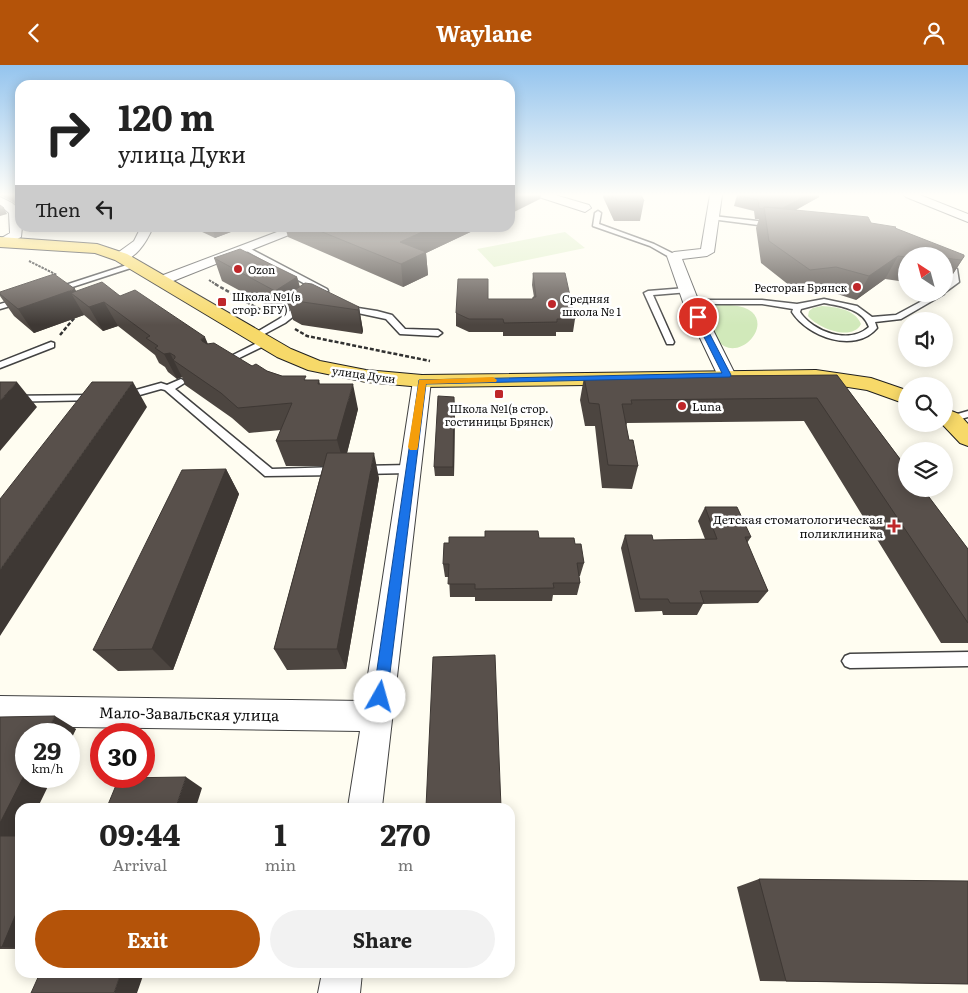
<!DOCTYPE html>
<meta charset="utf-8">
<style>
body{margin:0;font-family:Literata,serif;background:#f2f2f2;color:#222;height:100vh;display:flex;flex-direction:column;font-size:19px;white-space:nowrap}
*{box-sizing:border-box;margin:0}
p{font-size:16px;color:#767676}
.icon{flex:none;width:28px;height:28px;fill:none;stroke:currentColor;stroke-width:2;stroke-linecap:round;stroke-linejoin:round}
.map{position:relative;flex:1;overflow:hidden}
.drawer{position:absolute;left:15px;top:738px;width:500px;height:175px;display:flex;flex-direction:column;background:#fff;border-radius:15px;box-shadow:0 2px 12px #0003}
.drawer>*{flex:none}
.guide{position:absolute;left:15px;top:15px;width:500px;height:152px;border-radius:15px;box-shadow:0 2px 12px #0003;background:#fff;color:#222;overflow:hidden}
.needle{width:32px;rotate:324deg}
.tools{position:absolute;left:898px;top:182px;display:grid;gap:10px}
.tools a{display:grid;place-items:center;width:55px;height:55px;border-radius:50%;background:#fff;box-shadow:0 2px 12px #0003;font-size:25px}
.speed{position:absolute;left:15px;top:658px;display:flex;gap:10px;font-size:25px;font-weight:700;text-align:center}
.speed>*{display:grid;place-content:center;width:65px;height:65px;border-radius:50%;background:#fff;box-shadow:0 2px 12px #0003;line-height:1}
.speed small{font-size:12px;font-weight:400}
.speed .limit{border:8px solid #d22;background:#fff;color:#111}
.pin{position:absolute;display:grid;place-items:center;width:42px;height:42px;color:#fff;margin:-21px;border:2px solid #fff;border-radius:50%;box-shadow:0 1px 5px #0007}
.me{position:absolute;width:55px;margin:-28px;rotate:7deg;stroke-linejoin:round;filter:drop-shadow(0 0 4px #0008)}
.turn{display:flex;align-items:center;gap:18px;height:105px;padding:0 20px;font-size:22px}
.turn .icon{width:65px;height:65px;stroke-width:2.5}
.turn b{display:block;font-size:35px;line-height:42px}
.then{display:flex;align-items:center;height:48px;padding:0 20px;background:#0003;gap:10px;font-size:19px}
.eta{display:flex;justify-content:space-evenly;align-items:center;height:85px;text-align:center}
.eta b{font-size:30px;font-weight:700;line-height:35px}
.cta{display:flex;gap:10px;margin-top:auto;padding:10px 20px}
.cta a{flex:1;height:58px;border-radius:30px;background:#b45309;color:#fff;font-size:20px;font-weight:700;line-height:58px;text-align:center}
.cta a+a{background:#f2f2f2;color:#222}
header{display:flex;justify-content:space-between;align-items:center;height:65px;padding:0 20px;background:#b45309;color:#fff;font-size:22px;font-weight:700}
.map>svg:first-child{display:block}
.green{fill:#d1e9ba}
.pitch{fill:#e3f1cc}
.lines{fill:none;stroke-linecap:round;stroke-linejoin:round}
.service-casing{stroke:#424242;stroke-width:3}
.minor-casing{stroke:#424242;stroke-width:2}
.primary-casing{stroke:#202020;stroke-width:2}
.path-far1{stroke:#313131;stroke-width:2;stroke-dasharray:2.5 1;stroke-linecap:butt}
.path{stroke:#313131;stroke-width:2.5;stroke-dasharray:4 2;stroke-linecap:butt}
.service{fill:#fff;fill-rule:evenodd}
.minor{fill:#fff;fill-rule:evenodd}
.primary{fill:#f7d969;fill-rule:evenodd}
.wall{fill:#4c4540}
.shaded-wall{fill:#3e3834}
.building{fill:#58504b;stroke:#3e3834}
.route{fill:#1a73e8;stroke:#114b97}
.slow{fill:#f59e0b}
.poi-dot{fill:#bf272a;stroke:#fff;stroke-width:2}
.labels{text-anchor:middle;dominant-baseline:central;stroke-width:5;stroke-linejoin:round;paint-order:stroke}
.far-poi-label{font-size:11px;fill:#0f0f0f;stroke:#fff;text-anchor:start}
.far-street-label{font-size:11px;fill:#0f0f0f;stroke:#fff}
.poi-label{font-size:12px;fill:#0f0f0f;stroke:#fff;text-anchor:start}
.near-street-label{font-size:15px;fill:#0f0f0f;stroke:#fff}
</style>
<header><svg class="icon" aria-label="back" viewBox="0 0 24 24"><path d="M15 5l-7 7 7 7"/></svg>Waylane<svg class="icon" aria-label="person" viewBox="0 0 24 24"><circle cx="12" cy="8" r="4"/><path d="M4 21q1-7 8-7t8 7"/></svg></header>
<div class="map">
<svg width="968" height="928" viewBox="0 0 968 928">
<rect width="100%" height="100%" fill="#fffdf1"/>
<path class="green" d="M714,239C725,240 743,239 752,247C771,264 736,299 717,275C711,267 708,256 703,247L706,240Z
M822,241C836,242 855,244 861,259C852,277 818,263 808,251L809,246L813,243Z"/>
<path class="pitch" d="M565,167L585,183L494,202L477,184Z"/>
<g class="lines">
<defs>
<path id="service" d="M598,146L601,148L599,159L654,179L678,191L671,193L650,181L593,161L595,148Z
M713,151L775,158L778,160L775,162L711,154V152Z
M247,182L327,224L328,226L321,228L245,185V183Z
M944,197L957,204L959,217L944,228V222L951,216L950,207L944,202Z
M133,198L140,200L57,227L50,225Z
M686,223H689V227L653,230L674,277L673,279H667L644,228L648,226Z
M935,229H944L901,254L875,257L877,263C855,289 808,272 792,247L793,244L762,239H691L687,237L691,235H762L797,239L824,234L857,241L872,252L896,250ZM824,238C841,241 863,244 869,262C849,280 813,267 800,247L801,244Z
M21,233H24V237L0,244V239Z
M302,237L309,239L285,258L257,273L250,271L279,254Z
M339,240L377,246L392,250L405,264L438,265L442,268L438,271L400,269L386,254L339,244Z
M265,274L268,275V279L225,300L222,301L217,298Z
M51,277L54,278V282L0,303V297Z
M181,314L186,317L175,324L272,404L338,402L344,406L338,410L265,411L165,325L161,324L122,335L117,332L118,330L161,318L167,320Z
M95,330L99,331V335L0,337V331Z
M968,346V352L951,357L946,354L947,352Z
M410,400L416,404L410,408L360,409L354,405L360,401Z
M968,587V601L850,603L845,601L842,596L845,591L850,589Z"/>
<path id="minor" d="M537,130H555L589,140L591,143L585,147L539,132Z
M710,130H722L714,187L707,191L682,194L699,237L736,311L733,315L727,316L721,315L718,311L683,237L667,191L674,187L701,184Z
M904,130H920L968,149V157L906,132Z
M0,132L12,138L19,144L20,162H22L21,172L4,181L0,180V174L10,168L9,148L0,140Z
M141,162H153C147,176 134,199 116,195L114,192L116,189L134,176Z
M290,162H309L168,218H158L156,215L158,212Z
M422,311L428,312L431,316L382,742H348L360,666L0,661V631L364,636L413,316L416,312Z
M322,908H362L360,928H318Z"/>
<path id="primary" d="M0,172L97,179L127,189L291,284L320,296L366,305L422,310L816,305L871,313L906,325V339L867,325L816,317L422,322L366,317L308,305L277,292L115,195L95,188L0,182Z
M944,343L959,349L968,359V381L960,378L942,359Z"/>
</defs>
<use href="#service" class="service-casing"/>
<use href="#minor" class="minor-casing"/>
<use href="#primary" class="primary-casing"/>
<path class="path-far1" d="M29,196L57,210
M209,215L217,220"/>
<path class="path" d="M215,219L266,248
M295,264L307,271L430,296
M60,270L75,252"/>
<use href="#service" class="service"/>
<use href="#minor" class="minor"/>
<use href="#primary" class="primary"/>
</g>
<path class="wall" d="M0,130H20V144L13,137Z
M603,130H641L644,136L640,156H614L603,132Z
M737,130L819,132L796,145L895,163L964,192L949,215L946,218H944V191H906V217L885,214L856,235L825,225L799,228L761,198L756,163L759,154H755L754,146L734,141Z
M187,162H244L215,173L198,165L188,166Z
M285,162H481L426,188L428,210L403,222L288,172Z
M214,193L297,212L300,222L359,242L363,266L362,269L302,260L293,255L290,244L283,249L222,216Z
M533,208L575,254L573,267H556V271H503V267H469L456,261V248L488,234H532L534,232L532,220Z
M76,226L120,231L208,279L252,301L282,311L307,315H319L320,319L358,344L347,388L379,413L346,604L287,605L274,584L323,401H286L276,376L281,365L249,368L232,353L185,320L182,312L177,314L168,307L165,302L159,298L155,290L118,261L103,266L84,250L34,268L14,251L0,231V227Z
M837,310L968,484V578H941L804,356L627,358L626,361L629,375L638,401L632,424L602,423L595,361H585L580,335L584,312Z
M455,341L454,411H435L434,402Z
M226,404L239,429L173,605L118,606L93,585Z
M705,442L751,472L747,478L768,526L758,538L703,539L697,550H663L662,546L635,547L621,483L625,470L653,475L705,474L698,456Z
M539,473L575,479L584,498L580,511H579L580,518L577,530H553L552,536H475V532H450L449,512H445L443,499Z
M0,652L76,664L20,742V884H0Z
M759,814L968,919L760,916L737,822Z"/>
<path class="shaded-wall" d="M510,130H541L540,134L510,149Z
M807,130H819V132L775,156L779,145Z
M4,143L7,149L0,151V144Z
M27,162H80L30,167Z
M187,162H197L198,165L188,166Z
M212,162H244L215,173Z
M433,162H481L426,188L428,210L403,222L401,199L400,177Z
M898,191L885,214L856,235L869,211Z
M964,192L949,215L946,218L961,195Z
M297,212L303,235L286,231L290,244L283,249L275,226Z
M75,224L83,238L71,228L84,250L34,268L18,244Z
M104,237L118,261L103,266L89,242Z
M359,242L363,266L362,269L358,245Z
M205,272L215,296L212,298L201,274Z
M170,288L182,312L177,314L164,289Z
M17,317L37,342L0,386V336Z
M133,317L147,342L0,571V505Z
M353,319L358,344L344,400L337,375Z
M454,332L455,341L454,411L453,402Z
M374,388L379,413L346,604L337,584Z
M226,404L239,429L173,605L152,584Z
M55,651L76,664L69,679V669H46Z
M26,707V711H53L38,742H20V779L0,773V758Z
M186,712L202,723L196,742H176Z
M18,844H20V883L2,882Z
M121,908H144L137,928H114Z"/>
<path class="building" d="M8,130H20V139L18,140L10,131Z
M615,130H641L644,136H617Z
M737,130H807L783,143L764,142L763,144L759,143L758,135Z
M0,140L4,143L0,144Z
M764,142L868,152L871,158L896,162L895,163L964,190V192L961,195L944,193V191H906V192L898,191L869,211L836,202L810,205L769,176Z
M310,162H420L424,164L433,162L400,177L426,187L401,199Z
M240,184L297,212L275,226L214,193Z
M533,208H565L575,254H557V257L504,258L503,254H469L456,248L458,214H488V234H533V232H536Z
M54,209L75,224L18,244L0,229V227Z
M102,217L120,231L135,225L205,272L201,274L202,276L207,279L214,278L252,301L256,299L267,306L282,311H306L304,315H319L318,319H353L337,375L276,376L292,338L238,343L221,328L173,295L175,293V291L170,288L164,289L155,283L158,281L146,273L150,271L104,237L89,242L71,228Z
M305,218L312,219L359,242L358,245L296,236L286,231Z
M837,310L906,402V424H923L968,484V558L817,333L631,335L632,339H622L629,375H633L638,401L608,400L599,339L589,338L584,312Z
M0,317H17L0,336Z
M92,317H133L0,505V434Z
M438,331L454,332L453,402H434Z
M327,388H374L337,584H274Z
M226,404L152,584L93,585L182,405Z
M705,442H737L751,472H745L768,526H700L704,538H670L668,534H640L625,470H652L653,475L717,474Z
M485,466H538L539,473H574L575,479H581L584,498H577L580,518H553L554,523L475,524V519H448L449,499H443L444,478H449V472H485Z
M495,590L501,742H426L433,592Z
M55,651L46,669H26V707L0,758V652Z
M186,712L176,742H107L119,713Z
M0,771H20V844H18L2,882H0Z
M759,814L968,816V919L786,916Z
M40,908H121L114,928H31Z"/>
<linearGradient id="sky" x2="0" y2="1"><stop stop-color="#94c4ee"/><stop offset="0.5" stop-color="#fffef9"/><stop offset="1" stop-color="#fffef9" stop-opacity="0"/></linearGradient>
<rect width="968" height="260" fill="url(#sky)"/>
<path class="route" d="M695,250L701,252L731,310L730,312L426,319L387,632L385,637L380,639L375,637L373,632L419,315L722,308L694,252Z"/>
<path class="slow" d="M493,312L497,315L496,317L426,319L418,382L417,385H410L408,382L419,315Z"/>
<g class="poi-dot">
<circle cx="238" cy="204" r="5"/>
<circle cx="857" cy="222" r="5"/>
<rect x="217" y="232" width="10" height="10" rx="2.5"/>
<circle cx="552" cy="239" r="5"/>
<rect x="494" y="324" width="10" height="10" rx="2.5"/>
<circle cx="682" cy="341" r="5"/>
<path d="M891.5 453.5h5v5h5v5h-5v5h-5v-5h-5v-5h5z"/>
</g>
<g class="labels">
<g class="far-poi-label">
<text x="248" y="204">Ozon</text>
<text x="847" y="222" text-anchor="end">Ресторан Брянск</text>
<text x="232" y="231">Школа №1(в<tspan x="232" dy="13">стор. БГУ)</tspan></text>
<text x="562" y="233">Средняя<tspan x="562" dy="13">школа № 1</tspan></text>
<text x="499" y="343" text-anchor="middle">Школа №1(в стор.<tspan x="499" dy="13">гостиницы Брянск)</tspan></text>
</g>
<g class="far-street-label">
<text transform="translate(364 309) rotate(8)">улица Дуки</text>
</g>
<g class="poi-label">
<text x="692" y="341">Luna</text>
<text x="883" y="454" text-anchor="end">Детская стоматологическая<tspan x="883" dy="14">поликлиника</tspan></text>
</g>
<g class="near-street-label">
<text transform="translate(189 648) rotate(1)">Мало-Завальская улица</text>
</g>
</g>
</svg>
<div class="tools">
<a><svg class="needle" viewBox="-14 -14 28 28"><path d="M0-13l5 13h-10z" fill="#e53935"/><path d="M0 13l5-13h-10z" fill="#767676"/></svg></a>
<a><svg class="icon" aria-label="sound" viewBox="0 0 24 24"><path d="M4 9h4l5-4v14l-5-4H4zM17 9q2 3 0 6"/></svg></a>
<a><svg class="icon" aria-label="search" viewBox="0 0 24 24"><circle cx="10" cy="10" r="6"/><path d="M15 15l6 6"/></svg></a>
<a><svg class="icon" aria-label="layers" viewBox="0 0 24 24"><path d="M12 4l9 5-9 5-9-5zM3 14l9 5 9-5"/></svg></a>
</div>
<div class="speed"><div>29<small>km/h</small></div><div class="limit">30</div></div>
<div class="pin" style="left:698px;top:252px;background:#d93025"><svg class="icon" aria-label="arrive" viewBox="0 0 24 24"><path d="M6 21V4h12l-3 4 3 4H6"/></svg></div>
<svg class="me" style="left:380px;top:632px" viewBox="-20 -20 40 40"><circle r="19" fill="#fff"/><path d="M0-13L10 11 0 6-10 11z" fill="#1a73e8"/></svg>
<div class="guide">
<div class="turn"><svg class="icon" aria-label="right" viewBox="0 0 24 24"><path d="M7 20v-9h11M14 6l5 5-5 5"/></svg><div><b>120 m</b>улица Дуки</div></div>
<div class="then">Then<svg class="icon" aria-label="left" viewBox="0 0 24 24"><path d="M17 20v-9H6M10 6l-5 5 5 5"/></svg></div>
</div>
<section class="drawer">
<div class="eta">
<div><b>09:44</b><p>Arrival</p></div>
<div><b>1</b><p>min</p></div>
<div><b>270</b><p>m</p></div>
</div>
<div class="cta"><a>Exit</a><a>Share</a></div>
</section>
</div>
